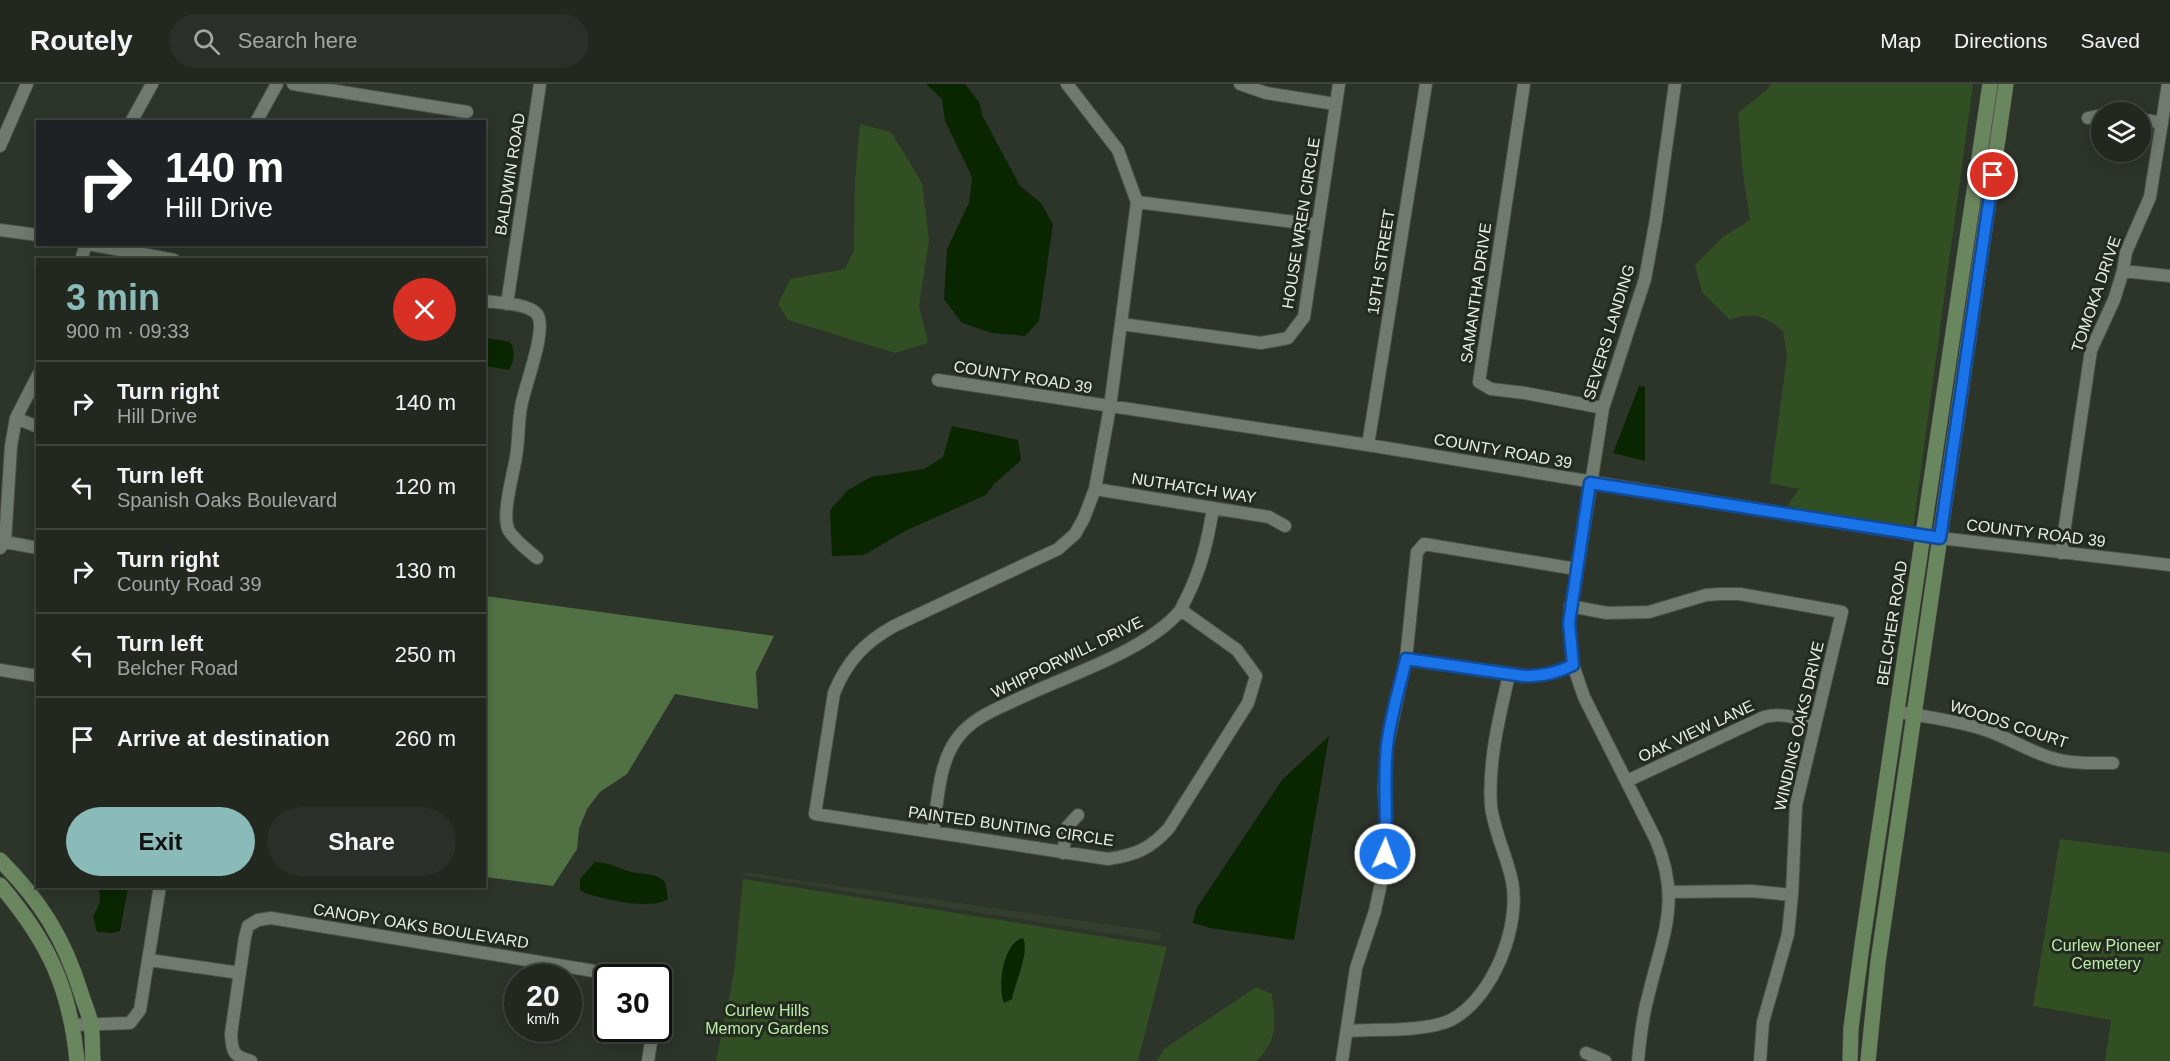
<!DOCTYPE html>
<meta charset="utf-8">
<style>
body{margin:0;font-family:Arial,sans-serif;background:#2a2f29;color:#f1f3f6;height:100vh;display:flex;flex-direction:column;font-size:22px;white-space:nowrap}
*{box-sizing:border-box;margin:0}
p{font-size:20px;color:#a2a5a5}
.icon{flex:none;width:33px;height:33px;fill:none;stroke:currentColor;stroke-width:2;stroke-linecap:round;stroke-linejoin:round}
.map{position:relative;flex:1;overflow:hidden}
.side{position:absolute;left:36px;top:174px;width:450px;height:630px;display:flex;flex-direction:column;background:#222720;border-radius:0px;box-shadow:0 3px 15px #0003,0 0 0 2px #3f443e}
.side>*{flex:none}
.top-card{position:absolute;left:36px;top:36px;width:450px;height:126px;border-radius:0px;box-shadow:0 3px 15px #0003,0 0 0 2px #3f443e;background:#202124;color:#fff;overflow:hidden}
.controls{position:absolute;left:2091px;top:18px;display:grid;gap:12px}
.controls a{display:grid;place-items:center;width:60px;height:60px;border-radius:50%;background:#222720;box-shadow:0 3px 15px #0003,0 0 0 2px #3f443e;font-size:30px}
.speed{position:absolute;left:504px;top:880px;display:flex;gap:12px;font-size:30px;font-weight:700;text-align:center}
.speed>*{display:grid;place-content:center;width:78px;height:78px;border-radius:50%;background:#222720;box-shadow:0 3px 15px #0003,0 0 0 2px #3f443e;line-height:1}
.speed small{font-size:15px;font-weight:400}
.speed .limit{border:3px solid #111;border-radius:9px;background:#fff;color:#111}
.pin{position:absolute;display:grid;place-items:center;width:51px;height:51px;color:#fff;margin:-26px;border:3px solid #fff;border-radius:50%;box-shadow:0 2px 6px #0007}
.me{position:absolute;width:66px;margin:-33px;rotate:2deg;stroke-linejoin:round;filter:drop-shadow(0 0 4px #0008)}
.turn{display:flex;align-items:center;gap:21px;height:126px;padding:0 30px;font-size:27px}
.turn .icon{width:78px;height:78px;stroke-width:2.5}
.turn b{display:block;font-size:42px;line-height:51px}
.round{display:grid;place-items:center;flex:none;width:63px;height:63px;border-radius:32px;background:#2a2f29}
.head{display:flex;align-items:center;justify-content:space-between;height:102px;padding:0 30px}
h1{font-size:36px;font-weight:700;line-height:45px;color:#8bbbb9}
.primary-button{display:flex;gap:12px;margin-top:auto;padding:12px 30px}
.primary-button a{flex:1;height:69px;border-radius:36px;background:#8bbbb9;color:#111;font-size:24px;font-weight:700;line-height:69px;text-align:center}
.primary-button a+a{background:#2a2f29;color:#f1f3f6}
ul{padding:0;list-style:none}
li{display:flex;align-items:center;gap:18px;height:84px;padding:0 30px;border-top:2px solid #3f443e}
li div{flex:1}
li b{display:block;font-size:22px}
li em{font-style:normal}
header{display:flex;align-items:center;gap:36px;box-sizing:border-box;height:84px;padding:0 30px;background:#222720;border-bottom:2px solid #3f443e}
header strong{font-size:28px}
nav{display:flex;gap:33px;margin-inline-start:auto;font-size:21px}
.search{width:420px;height:54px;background:#2a2f29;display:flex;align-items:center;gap:15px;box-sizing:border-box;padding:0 21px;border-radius:33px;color:#a2a5a5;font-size:22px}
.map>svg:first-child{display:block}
.built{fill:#333e2e}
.green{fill:#324f24}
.forest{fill:#517144}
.water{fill:#0a2600}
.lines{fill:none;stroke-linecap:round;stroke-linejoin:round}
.minor-casing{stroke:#4c5249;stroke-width:14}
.major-casing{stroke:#4c5249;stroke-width:16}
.minor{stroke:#717a6e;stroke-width:12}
.major{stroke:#6a865e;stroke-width:15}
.route-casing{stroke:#114b97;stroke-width:15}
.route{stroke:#1a73e8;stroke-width:10}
.labels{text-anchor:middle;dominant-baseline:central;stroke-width:6;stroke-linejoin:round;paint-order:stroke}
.street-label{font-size:16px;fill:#e8ede6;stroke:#232a20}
.park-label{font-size:16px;fill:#bbeda6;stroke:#232a20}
</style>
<header>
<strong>Routely</strong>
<div class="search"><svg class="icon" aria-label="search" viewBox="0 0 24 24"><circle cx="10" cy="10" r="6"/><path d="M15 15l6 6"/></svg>Search here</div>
<nav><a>Map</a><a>Directions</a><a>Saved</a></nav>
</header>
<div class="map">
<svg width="2170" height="977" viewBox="0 0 2170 977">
<rect width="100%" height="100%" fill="#2d342a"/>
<path class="built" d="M743,788L1161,848L1159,857L743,791Z"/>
<path class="green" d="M1770,0H1973L1913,445L1813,429L1777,418L1788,421L1799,405L1770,399L1787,272L1783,247C1764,232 1754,227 1730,236L1702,208L1695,181L1723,153L1750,136L1743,90L1738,29L1769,4Z
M860,40L891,48L922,99L929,156L919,222L928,259L895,269L788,236L778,220L790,195L845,185L854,166L855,96Z
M2060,755L2170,769V977H2105L2111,936L2033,922Z
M743,795L1167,863L1138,977H716L734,889Z
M1256,903L1272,910C1275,938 1279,956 1256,977H1157L1164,965Z"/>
<path class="forest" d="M485,512L774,552L756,588L758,625L675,610L627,690L600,708L587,725L579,745L577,765L553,802L485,793Z"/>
<path class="water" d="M926,0H965L979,18L983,33L1020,102L1041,119L1053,140L1039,237L1025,252L992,249L962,239L944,215L947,165L969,119L972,93L945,37L942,15Z
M487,254L510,258C516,266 514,278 509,286L485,282V255Z
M1639,302L1645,303V377L1613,369Z
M952,342L1018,356L1021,376L994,400L986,411L905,447L864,471L832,472L830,426L848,406L871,393L924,385L943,373Z
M1329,652L1294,856L1210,844L1193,839L1196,825L1282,696Z
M595,778C611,778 622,787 637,789C645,790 657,790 664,797C666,800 667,810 668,815C651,827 604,815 585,809L580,806V795Z
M99,803H128L120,847L112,849L97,848L93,832L100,818Z
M1023,854C1030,869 1015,898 1012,915L1004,919C997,903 1003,858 1023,854Z"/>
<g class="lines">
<defs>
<path id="minor" d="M293,0L467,28
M1067,0L1118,66L1137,118L1110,323L1095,405L1084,434L1075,450L1058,465L894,542C864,559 847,577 834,609L815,730L1108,775C1136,771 1150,765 1169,744L1248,619L1256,592L1237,566L1181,526
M1240,0L1266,9L1335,20
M1524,0L1479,298L1491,305L1525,309L1603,324
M2088,34L2102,31
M2140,35L2162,39
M131,38L152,0
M256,38L277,0
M0,62L27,0
M1137,118L1318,141
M0,146L38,151
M88,160L174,176
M81,176L86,160
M2123,187L2170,192
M484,217C498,219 528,219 537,230C548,245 524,303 521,323C518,339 519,356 516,373C513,391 502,429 508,445C512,454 530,468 537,474
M507,220L540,0
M1121,240L1261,259L1288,254L1304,233L1339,0
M938,296L1368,361L1923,452L2170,481
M16,334L38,343
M1368,361L1426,0
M1095,405L1269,433L1285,442
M5,458L38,464
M0,464L5,458L11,362L16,334L38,291
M2061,469L2091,266L2114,216L2123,187L2126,168L2150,113L2168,0
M1570,522L1607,529L1649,528L1706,511L1720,510H1740L1842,528L1796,721L1792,811L1788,850L1763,938L1760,977
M1406,575L1524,592C1543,592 1556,589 1573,581
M0,586L38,592
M1897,628C1924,632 1952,636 1979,644C2005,651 2027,667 2052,674C2071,680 2093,679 2113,679
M1627,697L1764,633C1781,628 1797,634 1814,639
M933,748C938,717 938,678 959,652C974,633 999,624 1020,614C1068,591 1146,567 1180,527C1183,522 1185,516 1188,511C1202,482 1208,455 1213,424
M1063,769L1067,743L1078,731
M1670,808L1751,807L1792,811
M149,876L240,889
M73,941L130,939L140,926L160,802
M1347,947C1375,945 1426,948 1451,936C1493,914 1521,842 1512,797C1507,772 1494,748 1491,722C1488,678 1499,634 1509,591
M1586,969L1605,977
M251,977C233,972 232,968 231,950L245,853L248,842L258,836L271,834L637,894
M648,977L653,945
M1342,977L1356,884L1375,827L1383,790L1387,750L1384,705L1387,662L1406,575L1417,468L1424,460L1576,485
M1638,977C1640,956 1642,934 1648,913C1662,853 1682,818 1656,756L1584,613L1573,581L1569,539L1603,324L1645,195L1656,135L1675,0"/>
<path id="major" d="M0,776C40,816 64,854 81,909C84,919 89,930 91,940C93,952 92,965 93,977
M0,801C48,857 70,904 77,977
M1850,977L1851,944L1862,861L1990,0
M1868,977L1878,878L2006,0"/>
</defs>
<use href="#minor" class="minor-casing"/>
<use href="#major" class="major-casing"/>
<use href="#minor" class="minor"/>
<use href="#major" class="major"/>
</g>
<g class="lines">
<defs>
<path id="route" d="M1385,770C1388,734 1383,698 1387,662C1390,633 1400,603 1406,575L1524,592C1543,592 1556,589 1573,581L1569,539L1590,399L1940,454L1993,91"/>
</defs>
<use href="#route" class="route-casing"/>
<use href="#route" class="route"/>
</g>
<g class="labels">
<g class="street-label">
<text transform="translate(510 90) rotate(-81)">BALDWIN ROAD</text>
<text transform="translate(1301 139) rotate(-81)">HOUSE WREN CIRCLE</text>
<text transform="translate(1381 178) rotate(-81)">19TH STREET</text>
<text transform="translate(1476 209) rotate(-82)">SAMANTHA DRIVE</text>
<text transform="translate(2096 210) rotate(-71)">TOMOKA DRIVE</text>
<text transform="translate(1609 248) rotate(-73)">SEVERS LANDING</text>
<text transform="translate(1023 293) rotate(9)">COUNTY ROAD 39</text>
<text transform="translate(1503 367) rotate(10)">COUNTY ROAD 39</text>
<text transform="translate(1194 404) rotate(9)">NUTHATCH WAY</text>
<text transform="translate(2036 449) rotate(7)">COUNTY ROAD 39</text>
<text transform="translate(1892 539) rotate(-81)">BELCHER ROAD</text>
<text transform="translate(1067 573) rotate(-26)">WHIPPORWILL DRIVE</text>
<text transform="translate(2009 640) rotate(18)">WOODS COURT</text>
<text transform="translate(1799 642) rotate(-77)">WINDING OAKS DRIVE</text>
<text transform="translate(1696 647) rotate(-25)">OAK VIEW LANE</text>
<text transform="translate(1011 742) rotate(8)">PAINTED BUNTING CIRCLE</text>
<text transform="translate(421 842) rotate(9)">CANOPY OAKS BOULEVARD</text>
</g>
<g class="park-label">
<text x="2106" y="861">Curlew Pioneer<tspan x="2106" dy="18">Cemetery</tspan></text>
<text x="767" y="926">Curlew Hills<tspan x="767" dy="18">Memory Gardens</tspan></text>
</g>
</g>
</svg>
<div class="controls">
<a><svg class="icon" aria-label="layers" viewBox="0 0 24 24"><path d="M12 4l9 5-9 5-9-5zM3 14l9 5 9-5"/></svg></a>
</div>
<div class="speed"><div>20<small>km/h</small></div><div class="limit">30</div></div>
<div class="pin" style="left:1993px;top:91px;background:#d93025"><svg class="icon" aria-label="arrive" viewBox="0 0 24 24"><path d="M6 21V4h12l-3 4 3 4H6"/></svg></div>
<svg class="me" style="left:1385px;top:770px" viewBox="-20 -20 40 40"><circle r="17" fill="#1a73e8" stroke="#fff" stroke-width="3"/><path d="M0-11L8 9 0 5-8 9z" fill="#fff"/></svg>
<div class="top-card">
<div class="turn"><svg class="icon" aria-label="right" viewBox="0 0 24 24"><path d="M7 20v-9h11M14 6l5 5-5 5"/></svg><div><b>140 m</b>Hill Drive</div></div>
</div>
<section class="side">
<div class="head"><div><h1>3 min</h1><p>900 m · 09:33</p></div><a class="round" style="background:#d93025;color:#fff"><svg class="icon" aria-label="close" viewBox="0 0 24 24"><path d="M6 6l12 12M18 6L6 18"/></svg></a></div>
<ul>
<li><svg class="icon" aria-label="right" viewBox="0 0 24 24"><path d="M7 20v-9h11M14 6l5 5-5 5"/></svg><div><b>Turn right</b><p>Hill Drive</p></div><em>140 m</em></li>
<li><svg class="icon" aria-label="left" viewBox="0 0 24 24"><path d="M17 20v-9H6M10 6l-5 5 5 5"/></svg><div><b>Turn left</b><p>Spanish Oaks Boulevard</p></div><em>120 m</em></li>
<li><svg class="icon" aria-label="right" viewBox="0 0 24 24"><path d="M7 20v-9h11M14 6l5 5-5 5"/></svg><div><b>Turn right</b><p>County Road 39</p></div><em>130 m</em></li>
<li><svg class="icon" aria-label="left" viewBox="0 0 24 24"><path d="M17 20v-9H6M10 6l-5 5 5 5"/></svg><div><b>Turn left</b><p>Belcher Road</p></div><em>250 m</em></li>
<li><svg class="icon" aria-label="arrive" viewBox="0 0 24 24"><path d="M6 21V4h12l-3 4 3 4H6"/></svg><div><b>Arrive at destination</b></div><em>260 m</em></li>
</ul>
<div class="primary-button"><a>Exit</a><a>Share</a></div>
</section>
</div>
